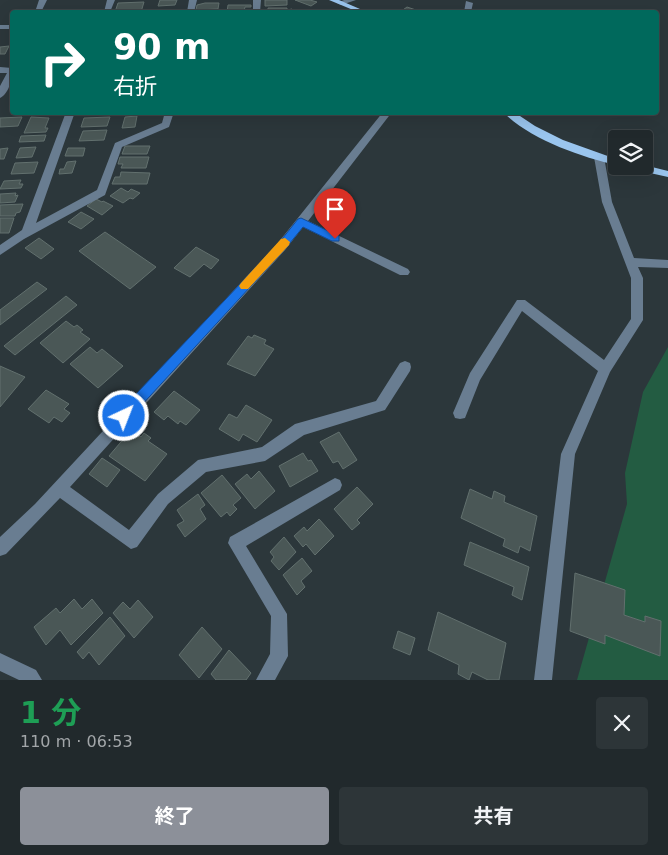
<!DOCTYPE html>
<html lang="ja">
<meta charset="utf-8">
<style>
body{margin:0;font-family:"DejaVu Sans","Noto Sans JP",sans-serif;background:#2d3538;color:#f1f3f6;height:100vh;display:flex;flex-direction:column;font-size:19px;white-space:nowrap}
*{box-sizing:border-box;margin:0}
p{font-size:16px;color:#a2a6a9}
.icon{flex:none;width:28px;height:28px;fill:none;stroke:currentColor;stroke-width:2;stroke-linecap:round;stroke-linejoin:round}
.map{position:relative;height:680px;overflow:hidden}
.panel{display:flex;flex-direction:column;background:#21292c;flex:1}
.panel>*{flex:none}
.guide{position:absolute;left:10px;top:10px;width:649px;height:105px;border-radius:5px;box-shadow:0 5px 20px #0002,0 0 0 1px #3e4548;background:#00695c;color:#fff;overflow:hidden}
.tools{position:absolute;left:608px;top:130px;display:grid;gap:10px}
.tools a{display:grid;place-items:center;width:45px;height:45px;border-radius:5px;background:#21292c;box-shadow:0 5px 20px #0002,0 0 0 1px #3e4548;font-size:25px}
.pin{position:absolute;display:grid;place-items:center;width:42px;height:42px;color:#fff;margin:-51px -21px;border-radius:50% 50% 50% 0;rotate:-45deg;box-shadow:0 0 5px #0007}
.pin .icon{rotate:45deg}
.me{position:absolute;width:55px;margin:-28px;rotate:43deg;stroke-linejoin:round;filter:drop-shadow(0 0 4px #0008)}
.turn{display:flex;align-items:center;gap:18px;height:105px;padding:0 20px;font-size:22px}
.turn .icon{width:65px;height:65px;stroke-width:2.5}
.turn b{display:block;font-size:35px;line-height:42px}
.round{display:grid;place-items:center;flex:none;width:52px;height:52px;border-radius:5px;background:#2d3538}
.summary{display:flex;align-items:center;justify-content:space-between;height:85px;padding:0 20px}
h1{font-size:30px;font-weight:700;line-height:38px;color:#1e9e55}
.button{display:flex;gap:10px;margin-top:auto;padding:10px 20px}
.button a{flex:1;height:58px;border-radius:5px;background:#8c9099;color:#fff;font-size:20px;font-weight:700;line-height:58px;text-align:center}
.button a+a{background:#2d3538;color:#f1f3f6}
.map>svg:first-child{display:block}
.green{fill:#235c42}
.building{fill:#4a5756;stroke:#62706e}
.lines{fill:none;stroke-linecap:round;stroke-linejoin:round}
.minor{fill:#697d91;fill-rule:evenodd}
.major{fill:#9ac5ee;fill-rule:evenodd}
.route{fill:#1a73e8;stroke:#114b97}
.slow{fill:#f59e0b}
</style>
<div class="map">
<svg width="668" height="680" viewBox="0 0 668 680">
<rect width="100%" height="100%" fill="#2c373b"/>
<path class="green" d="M668,347V680H577L627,504L625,473L643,392Z"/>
<path class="building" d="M160,0H177L175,5L158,6Z
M265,0H287V5L265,6Z
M295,0H310L317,2L311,6Z
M144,2L141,12H115L118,3Z
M205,3H219L218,9L196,10L197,5Z
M228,5H251V7H245L244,11L227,12Z
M407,7L419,11L400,12Z
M268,8H287V10L292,9V12H268Z
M9,46L5,54H0V47Z
M137,116L135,127L122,128L125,117Z
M22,117L18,126L0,127V118Z
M31,117L49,118L45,128H48L46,132L24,133Z
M110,117L107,126L81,127L84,118Z
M107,130L104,140L79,141L83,131Z
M46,135L44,141L19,142L21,136Z
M125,146H150L147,154H122Z
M36,147L32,157L16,158L20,148Z
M8,148L4,159H0V149Z
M68,148H85L83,156H65Z
M120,157H149L146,168H121L123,164H118Z
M76,161L72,173L59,174L60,169H64L67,162Z
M38,162L34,173L11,174L15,163Z
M121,172L150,173L147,184H112L115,177H120Z
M21,180L19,184H23L21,188L0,189L4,181Z
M121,188L128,192L131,189L140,193L133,199L130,198L123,203L110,196Z
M16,193L15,196L18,195L15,202L0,203V194Z
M96,199L102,202L103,201L113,206L102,215L87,206Z
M23,204L20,212L16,213L15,216H0V205Z
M81,212L94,219L81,229L68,222Z
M0,218H14L9,233H0Z
M105,232L156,267L130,289L79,251Z
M39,238L54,249L41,259L25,248Z
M196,247L219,260L211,269L204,264L190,277L174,268Z
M37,282L47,289L0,325V310Z
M66,296L77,305L15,355L4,346Z
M66,321L74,327L77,325L83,330L80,332L90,339L63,363L40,343Z
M254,335L266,340L264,344L274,349L255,376L227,364L248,336L252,338Z
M90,347L97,353L102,349L123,366L98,388L70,364Z
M0,366L25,377L0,407Z
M46,390L69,404L64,409L70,413L62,422L54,417L49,423L28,409Z
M174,391L200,410L186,425L180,421L178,424L168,416L164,420L154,412Z
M246,405L272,420L257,442L243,434L239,441L219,429L229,414L237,418Z
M131,430L141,437L144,433L151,438L148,441L167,454L145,481L109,456Z
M339,432L357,460L343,469L338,461L333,463L320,442Z
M303,453L308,461L311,460L318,471L290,487L279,466Z
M102,458L120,470L107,487L89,474Z
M259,471L275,491L255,509L235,484L247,474L251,479Z
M222,475L241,498L233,505L237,509L230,516L227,512L221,517L201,493Z
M357,487L373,504L357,520L360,523L352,530L334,509Z
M470,489L492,499L494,491L505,496L504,502L537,516L530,551L520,546L518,553L503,546L505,539L461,518Z
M198,494L205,505L200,509L206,519L185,537L177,525L184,521L177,510Z
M319,519L334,536L315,555L306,544L303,547L294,536L304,527L307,531Z
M284,537L296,552L279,570L271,561L274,557L270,552Z
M470,542L529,567L522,600L512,595L514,587L464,565Z
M302,558L312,571L301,581L305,587L297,595L283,575Z
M575,573L625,590L624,615L645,622V616L661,621L660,656L605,635V644L570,631Z
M74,599L82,609L92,599L103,613L71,645L60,630L46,645L34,627L56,608L60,613Z
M138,600L153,617L134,638L113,613L123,602L130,609Z
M438,612L506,643L499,680H488L472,672L469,680L458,674L459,665L428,650Z
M110,617L125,636L99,665L89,652L83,659L77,652Z
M202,627L222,649L199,678L179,655Z
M398,631L415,638L410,655L393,648Z
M229,650L251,673L246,680H216L211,674Z"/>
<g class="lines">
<path class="minor" d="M39,0H47L41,12H35Z
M107,0H115L110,12H104Z
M189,0H197L194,12H187Z
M253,0H261L260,12H253Z
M344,0H356L341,5L337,3Z
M466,1L473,3L471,12H464Z
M0,25H12V29H0Z
M0,67L12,68C12,78 10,93 0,98V86L7,73H0Z
M66,112H75L36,223L97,190L115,143L162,123L165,112H174L169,127L122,147L105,195L24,239L0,255V245L22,230Z
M383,112H392L308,221L408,269L410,272L408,275H400L303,227L285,250L70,487L129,530L158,494L198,460L262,447L295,424L376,401L400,363L405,361L410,363L411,367L410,371L385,410L304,435L265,461L206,472L168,504L137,547L131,549L60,498L6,554L0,556V537L35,504L277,244Z
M599,154L604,157L612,202L634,258L668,260V268L638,267L643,278V320L610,372L575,454L552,680H534L561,454L598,371L522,311L480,380L465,418L460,419L455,418L453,413L470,373L517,300H525L604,360L631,319V278L602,202L594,157Z
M335,478L340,480L342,485L340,490L246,546L287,614L288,656L275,680H256L270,654L271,616L228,543L230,537Z
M0,653L36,670L42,680H19L0,671Z"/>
<path class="major" d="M329,0H339L367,12H358Z
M503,112H514L535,126L563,140L616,159V165C581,157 529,139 503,112Z
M644,165L668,171V177L632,169L627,166Z"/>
</g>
<path class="route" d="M301,218L339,236V241H332L303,227L285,249L128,420L124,422L119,420L118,416L119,412L278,244L298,219Z"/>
<path class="slow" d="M285,238L290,242L289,245L248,289H241L239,286L241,283L281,239Z"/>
</svg>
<div class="tools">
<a><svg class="icon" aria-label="layers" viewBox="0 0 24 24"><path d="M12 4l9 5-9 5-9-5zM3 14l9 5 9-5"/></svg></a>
</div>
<div class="pin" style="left:335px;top:239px;background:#d93025"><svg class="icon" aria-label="arrive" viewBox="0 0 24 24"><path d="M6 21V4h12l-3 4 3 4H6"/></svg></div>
<svg class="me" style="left:124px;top:416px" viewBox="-20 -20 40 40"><circle r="17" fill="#1a73e8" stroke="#fff" stroke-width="3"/><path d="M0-11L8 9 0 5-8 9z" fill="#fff"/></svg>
<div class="guide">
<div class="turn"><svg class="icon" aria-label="right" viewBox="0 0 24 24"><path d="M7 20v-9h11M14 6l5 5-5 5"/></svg><div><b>90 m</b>右折</div></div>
</div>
</div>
<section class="panel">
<div class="summary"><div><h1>1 分</h1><p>110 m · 06:53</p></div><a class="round"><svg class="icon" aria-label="close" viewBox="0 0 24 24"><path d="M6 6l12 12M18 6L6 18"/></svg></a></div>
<div class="button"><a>終了</a><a>共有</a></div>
</section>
